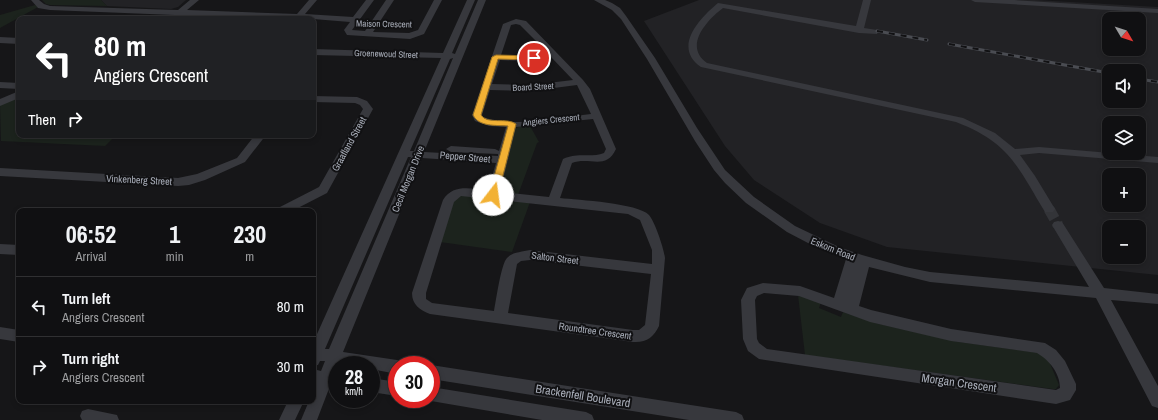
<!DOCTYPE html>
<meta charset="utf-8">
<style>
body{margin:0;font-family:"Archivo Narrow",sans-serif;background:#19191b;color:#f1f3f6;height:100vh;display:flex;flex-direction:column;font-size:15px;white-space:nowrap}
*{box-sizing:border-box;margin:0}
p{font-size:13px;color:#9c9d9f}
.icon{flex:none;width:22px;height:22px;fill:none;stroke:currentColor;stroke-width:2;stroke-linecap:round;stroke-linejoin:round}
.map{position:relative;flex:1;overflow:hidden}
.side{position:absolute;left:16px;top:208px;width:300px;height:196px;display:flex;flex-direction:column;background:#101012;border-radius:8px;box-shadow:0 2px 6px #0003,0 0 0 1px #303032}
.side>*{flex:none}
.guide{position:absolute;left:16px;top:16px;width:300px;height:122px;border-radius:8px;box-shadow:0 2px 6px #0003,0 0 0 1px #303032;background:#202124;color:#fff;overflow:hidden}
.needle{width:26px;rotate:129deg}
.fabs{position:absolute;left:1102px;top:12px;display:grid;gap:8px}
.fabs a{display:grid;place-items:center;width:44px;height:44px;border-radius:8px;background:#101012;box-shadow:0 2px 6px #0003,0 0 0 1px #303032;font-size:20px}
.speed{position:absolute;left:328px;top:356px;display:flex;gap:8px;font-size:20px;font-weight:700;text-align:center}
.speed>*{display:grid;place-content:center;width:52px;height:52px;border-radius:50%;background:#101012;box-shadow:0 2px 6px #0003,0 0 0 1px #303032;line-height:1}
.speed small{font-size:10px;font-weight:400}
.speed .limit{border:6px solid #d22;background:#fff;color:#111}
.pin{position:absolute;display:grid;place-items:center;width:34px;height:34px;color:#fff;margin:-17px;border:2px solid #fff;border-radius:50%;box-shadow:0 1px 4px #0007}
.me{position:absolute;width:44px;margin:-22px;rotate:15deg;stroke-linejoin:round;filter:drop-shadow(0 0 3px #0008)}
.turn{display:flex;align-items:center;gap:14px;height:84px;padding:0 12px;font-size:18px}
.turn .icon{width:52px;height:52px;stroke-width:2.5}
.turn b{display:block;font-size:28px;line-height:34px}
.then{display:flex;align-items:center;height:38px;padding:0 12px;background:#0003;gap:8px;font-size:15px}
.eta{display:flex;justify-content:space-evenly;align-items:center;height:68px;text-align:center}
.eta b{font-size:24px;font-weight:700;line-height:28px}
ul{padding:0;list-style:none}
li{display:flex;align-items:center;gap:12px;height:60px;padding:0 12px;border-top:1px solid #303032}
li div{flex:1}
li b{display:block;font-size:15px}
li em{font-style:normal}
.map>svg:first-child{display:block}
.built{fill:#222225;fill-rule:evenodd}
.green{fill:#1c231d}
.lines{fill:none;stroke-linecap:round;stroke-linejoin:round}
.minor-tunnel{stroke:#333438;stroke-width:11;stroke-dasharray:11 5.5;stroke-linecap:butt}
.minor{fill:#37383d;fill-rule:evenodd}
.rail-casing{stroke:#4a4c52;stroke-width:3}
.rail{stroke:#111113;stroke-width:2;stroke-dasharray:6;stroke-linecap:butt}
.route{fill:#f2b134;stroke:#9d7322}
.labels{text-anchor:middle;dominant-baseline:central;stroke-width:4;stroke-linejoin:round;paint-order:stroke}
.far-street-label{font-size:9px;fill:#a8adb8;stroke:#111113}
.street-label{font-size:10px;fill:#a8adb8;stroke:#111113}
.near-street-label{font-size:12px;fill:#a8adb8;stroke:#111113}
</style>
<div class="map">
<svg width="1158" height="420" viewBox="0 0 1158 420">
<rect width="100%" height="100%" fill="#161618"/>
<path class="built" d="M101,0H186L178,7L171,9L107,6Z
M699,0H1035L1158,7V275L887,247L820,223L754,180L725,146L644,21ZM1109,19H1139V49H1109ZM1109,71H1139V101H1109ZM1109,123H1139V153H1109ZM1109,175H1139V205H1109ZM1109,227H1139V257H1109Z"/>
<path class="green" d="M42,0H101L107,6L50,5L46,4Z
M35,5L38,7L0,28V15Z
M19,96V135H116L105,146L1,141L0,105Z
M520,126H530L539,142L537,143L518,195L504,192L501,186L515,129Z
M461,195L530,202L512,252L440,242L453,201Z
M798,295L821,302L819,308L841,317L843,312L875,323L959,342L1039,353L1049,361L1059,385L1056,389H1053L805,355Z"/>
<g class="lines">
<path class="minor-tunnel" d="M1049,209L1058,225"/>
<path class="minor" d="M31,0H39L44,4L50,6L178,10L190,0H199L187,10L297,14L309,0H317L305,14L353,17L366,0H374L352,30L365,31L386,0H394L373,32L409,33L418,30L434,0H442L424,34L410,39L347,35L344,30L350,22L313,19L182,15L178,16L174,15L50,10L38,8Z
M467,0H475L452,53L455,54L478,0H486L424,152L498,156V154L451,152L446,149L451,146L495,149L499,151L506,127L489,126L475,121L472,115L503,24L516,19L526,21L583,80L590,89L616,149C606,171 589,156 572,163L560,198C578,200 638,203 649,215C655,222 664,249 665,258L659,326C654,337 646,343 633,342L430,314C420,310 412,305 412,293L443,200C453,183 472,189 488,190L496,163L422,158L343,352L397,360L402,362L404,365H397V374L371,369V365L339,364L337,365L335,373H337V387L330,386L317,420H301L309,401H313V390L316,383H313V369L321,371L325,361H320L318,365L313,366V343L441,58L313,55V49L443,53ZM516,24L520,25L547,52L526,55H501L511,25ZM551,57L573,80L531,85L492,84L500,60L526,61ZM453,58L414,151H410L450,59ZM577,85L591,114C559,118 514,128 483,117L482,115L490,90L531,91ZM593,119L606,149L604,153C592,158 578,152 563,159L549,197L500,192L516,127ZM408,157H411L329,349H325ZM461,196L628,214L640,220L652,250V264L530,250C522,252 512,252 507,258C501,264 496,301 494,311L432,303L426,299V293L454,202ZM530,260L651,274L645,325L639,330H633L508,313L517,264L521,261Z
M594,0H605L612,3L620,8L626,16L655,58L697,128L725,170L754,197L795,226L839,247L862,255L905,267L930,272L1089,287L1052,225L1054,222L1058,221L1062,222L1104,288L1158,294V304L1111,300L1158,386V408L1152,406L1096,298L930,282L869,267L859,306L871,310L951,329L1045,343L1056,350L1065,361L1076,384V390L1070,400L1056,404L759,359L748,351L743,339L741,300L747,288L763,283L800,286L834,298L846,259L808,243L787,232L746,203L725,183L714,170L695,141L647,59L621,19L612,10ZM764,293L799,296L870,322L951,341L1037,353C1049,360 1060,373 1060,388L1056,390L767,349L759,343L757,339L755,300L757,296Z
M863,0H871L864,28L877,30L878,32L877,34L859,33L723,8C707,20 683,46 707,63L963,118L995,133L1015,149L1039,147L1158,157V163L1039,153L1020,155L1035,176L1055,209L1053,212H1045C1017,166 1010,143 956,122L701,67C672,47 700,18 718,3L856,26Z
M971,0H1014L1158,9V13L975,2Z
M0,37L19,38V44L0,43Z
M0,82L19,83V89L0,88Z
M19,91V98L0,106V99Z
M313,96L357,97L367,101L373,109L327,193L292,211H276L278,208L319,187L363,109L360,105L355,103L313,102Z
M255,135H266L245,162L205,180L189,185L178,186L0,176V168L178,178L197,174L237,158Z
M0,244L19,245V255L0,254Z
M0,327L19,330V342L0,339Z
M431,365L736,412L742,415L744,420H689L431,379Z
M371,378L397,382V396L371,392Z
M431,387L586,412L592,415L594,420H542L431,401L425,399H431Z
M288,401H304L295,420H279Z
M88,409L117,415L119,420H82L80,416L82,411Z"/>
<defs>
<path id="rail" d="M877,31L927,40
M949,44L1109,73
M1139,79L1158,82"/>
</defs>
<use href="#rail" class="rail-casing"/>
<use href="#rail" class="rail"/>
</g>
<path class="route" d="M496,55L534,56L538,58L534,60L498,59L481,115C487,125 507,117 516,124L498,195L493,198L489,195L508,126C496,125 479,127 473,115L492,57Z"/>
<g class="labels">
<g class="far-street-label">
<text transform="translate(384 24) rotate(1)">Maison Crescent</text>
<text transform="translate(386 54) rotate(2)">Groenewoud Street</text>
<text transform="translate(533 87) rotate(-3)">Board Street</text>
<text transform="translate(551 120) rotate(-6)">Angiers Crescent</text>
</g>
<g class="street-label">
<text transform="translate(349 144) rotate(-61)">Graafland Street</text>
<text transform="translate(465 157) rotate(5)">Pepper Street</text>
<text transform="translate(408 179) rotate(-68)">Cecil Morgan Drive</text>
<text transform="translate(139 180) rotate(3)">Vinkenberg Street</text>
<text transform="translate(833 249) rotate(22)">Eskom Road</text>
<text transform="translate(555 258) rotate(7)">Salton Street</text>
<text transform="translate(595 331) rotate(8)">Roundtree Crescent</text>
</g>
<g class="near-street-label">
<text transform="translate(959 383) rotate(8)">Morgan Crescent</text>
<text transform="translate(583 396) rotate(9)">Brackenfell Boulevard</text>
</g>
</g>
</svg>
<div class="fabs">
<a><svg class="needle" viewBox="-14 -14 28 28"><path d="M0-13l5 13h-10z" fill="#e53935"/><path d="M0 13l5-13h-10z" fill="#9c9d9f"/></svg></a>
<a><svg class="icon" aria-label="sound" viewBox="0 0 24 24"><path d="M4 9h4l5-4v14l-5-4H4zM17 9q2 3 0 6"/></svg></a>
<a><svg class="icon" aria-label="layers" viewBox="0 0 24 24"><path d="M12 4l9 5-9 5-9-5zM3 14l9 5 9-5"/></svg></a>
<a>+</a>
<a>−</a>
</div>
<div class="speed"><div>28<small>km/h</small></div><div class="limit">30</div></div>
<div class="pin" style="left:534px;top:58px;background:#d93025"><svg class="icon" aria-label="arrive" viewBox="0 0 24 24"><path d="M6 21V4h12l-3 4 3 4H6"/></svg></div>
<svg class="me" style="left:493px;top:195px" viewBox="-20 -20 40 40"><circle r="19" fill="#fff"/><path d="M0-13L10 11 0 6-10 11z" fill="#f2b134"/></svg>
<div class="guide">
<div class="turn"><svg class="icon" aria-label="left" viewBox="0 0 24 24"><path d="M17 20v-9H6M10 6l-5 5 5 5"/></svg><div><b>80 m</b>Angiers Crescent</div></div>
<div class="then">Then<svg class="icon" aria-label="right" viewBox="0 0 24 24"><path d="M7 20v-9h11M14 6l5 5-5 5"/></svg></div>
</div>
<section class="side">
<div class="eta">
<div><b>06:52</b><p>Arrival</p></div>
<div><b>1</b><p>min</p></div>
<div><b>230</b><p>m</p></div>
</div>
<ul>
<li><svg class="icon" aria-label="left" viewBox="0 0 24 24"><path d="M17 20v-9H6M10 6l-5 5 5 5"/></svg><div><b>Turn left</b><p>Angiers Crescent</p></div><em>80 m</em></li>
<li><svg class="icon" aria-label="right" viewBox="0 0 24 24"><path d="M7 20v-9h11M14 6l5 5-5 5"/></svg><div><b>Turn right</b><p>Angiers Crescent</p></div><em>30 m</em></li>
</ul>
</section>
</div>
